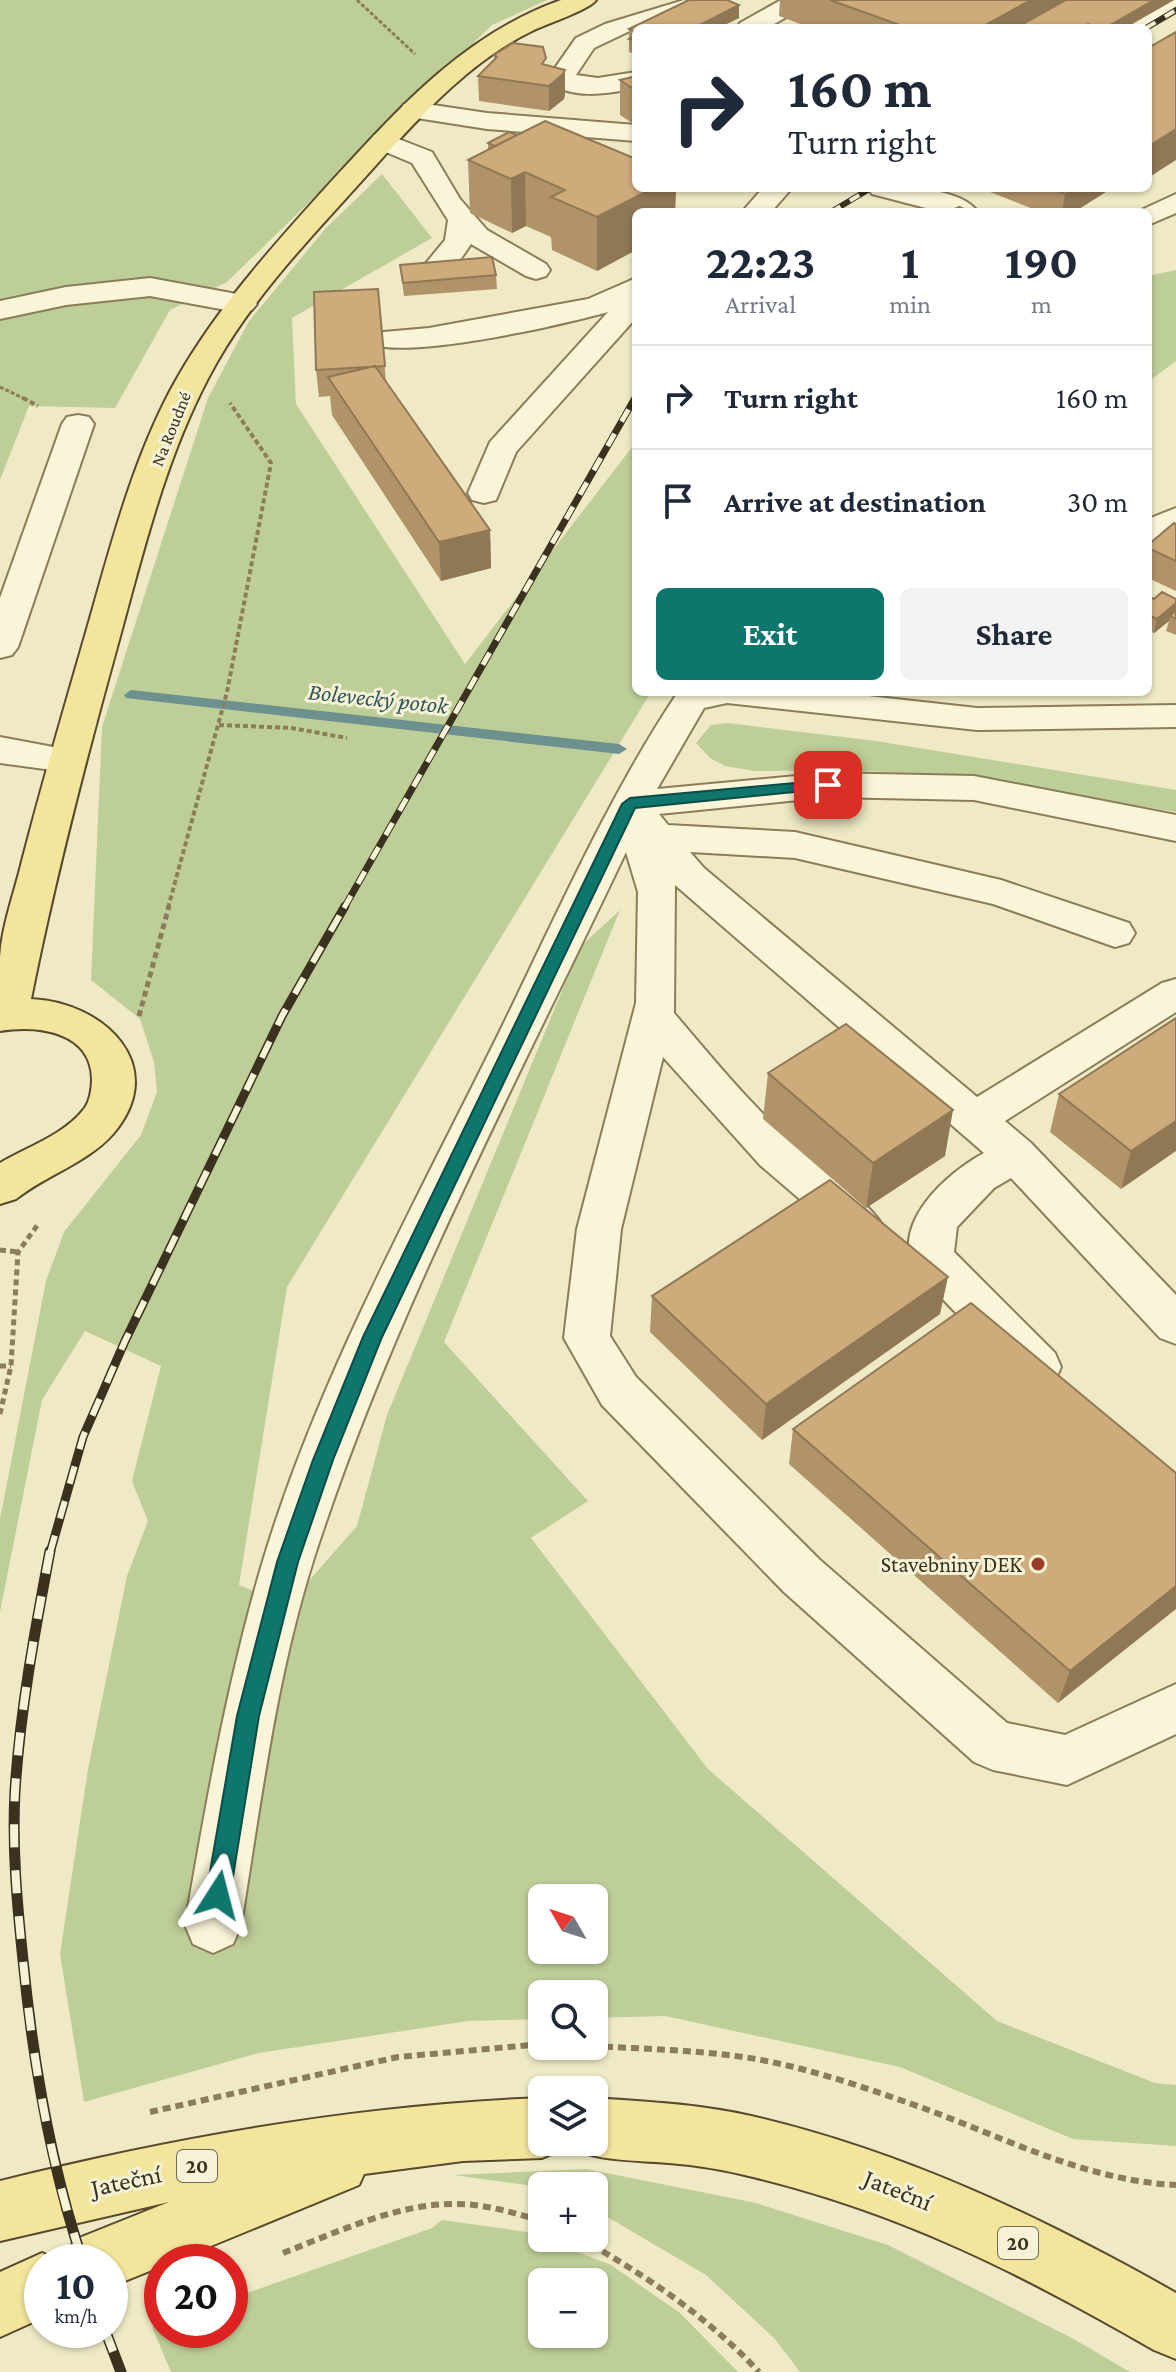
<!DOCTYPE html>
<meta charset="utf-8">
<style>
body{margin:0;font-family:"Crimson Pro",serif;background:#f2f2f3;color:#1f2937;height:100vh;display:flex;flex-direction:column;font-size:30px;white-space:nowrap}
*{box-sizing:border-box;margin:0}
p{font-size:26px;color:#747a83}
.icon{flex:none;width:44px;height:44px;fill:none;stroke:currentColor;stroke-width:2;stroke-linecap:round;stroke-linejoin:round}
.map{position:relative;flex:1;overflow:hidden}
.details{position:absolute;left:632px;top:208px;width:520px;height:488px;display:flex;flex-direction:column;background:#fff;border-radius:12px;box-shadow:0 2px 6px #0004}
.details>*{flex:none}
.top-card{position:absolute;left:632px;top:24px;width:520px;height:168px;border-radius:12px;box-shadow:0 2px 6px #0004;background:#fff;color:#1f2937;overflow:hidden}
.needle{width:52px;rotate:309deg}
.buttons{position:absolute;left:528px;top:1884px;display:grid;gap:16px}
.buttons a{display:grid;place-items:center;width:80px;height:80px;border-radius:12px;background:#fff;box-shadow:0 2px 6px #0004;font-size:40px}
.speed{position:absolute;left:24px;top:2244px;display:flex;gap:16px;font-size:40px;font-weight:700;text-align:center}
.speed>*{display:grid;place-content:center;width:104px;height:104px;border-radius:50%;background:#fff;box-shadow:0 2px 6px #0004;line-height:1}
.speed small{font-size:20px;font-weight:400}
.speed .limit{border:12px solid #d22;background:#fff;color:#111}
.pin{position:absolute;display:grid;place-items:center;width:68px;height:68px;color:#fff;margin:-34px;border-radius:16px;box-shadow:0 4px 12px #0006}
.me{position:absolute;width:88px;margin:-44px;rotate:9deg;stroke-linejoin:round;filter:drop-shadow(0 0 6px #0008)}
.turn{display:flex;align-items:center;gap:28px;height:168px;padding:0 24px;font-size:36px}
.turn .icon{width:104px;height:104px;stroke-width:2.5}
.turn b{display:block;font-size:56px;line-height:68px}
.eta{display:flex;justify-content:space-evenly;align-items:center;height:136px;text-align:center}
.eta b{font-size:48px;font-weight:700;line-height:56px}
.action{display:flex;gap:16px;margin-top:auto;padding:16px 24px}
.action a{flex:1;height:92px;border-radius:12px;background:#0f766e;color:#fff;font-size:32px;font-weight:700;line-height:92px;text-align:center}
.action a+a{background:#f2f2f3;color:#1f2937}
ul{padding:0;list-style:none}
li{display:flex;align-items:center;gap:24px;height:104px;padding:0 24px;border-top:2px solid #e0e1e3}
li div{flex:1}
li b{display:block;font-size:30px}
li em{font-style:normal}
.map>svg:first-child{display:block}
.green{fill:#bece98;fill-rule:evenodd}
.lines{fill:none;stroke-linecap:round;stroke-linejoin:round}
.stream{fill:#6d918e;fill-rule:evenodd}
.minor-casing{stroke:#8b7c5a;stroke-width:4}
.major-casing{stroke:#58492f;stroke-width:4}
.path-far3{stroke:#8b7c5a;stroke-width:3;stroke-dasharray:4 2;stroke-linecap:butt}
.path-far2{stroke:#8b7c5a;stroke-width:4;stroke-dasharray:5 3;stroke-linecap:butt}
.path-far1{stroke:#8b7c5a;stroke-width:5;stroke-dasharray:6 4;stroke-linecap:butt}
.path{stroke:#8b7c5a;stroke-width:6;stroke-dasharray:8 5;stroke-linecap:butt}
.minor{fill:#faf5d8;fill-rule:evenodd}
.major{fill:#f3e69c;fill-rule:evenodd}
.rail-far3-casing{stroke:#3a311f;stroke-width:6}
.rail-far2-casing{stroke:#3a311f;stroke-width:7}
.rail-far1-casing{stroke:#3a311f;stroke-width:9}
.rail-casing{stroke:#3a311f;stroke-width:11}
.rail-far3{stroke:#f6f2d5;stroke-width:4;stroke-dasharray:11;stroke-linecap:butt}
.rail-far2{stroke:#f6f2d5;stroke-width:5;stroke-dasharray:14;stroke-linecap:butt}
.rail-far1{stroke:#f6f2d5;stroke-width:6;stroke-dasharray:18;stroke-linecap:butt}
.rail{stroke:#f6f2d5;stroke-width:8;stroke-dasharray:23;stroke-linecap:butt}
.wall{fill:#b19369}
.shaded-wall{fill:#907855}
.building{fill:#ceab7a;stroke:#907855;stroke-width:2}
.route{fill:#0f766e;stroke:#0a4d48;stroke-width:2}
.poi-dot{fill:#9b3c29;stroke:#f6f2d5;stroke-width:3}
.labels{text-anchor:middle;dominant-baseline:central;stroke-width:6;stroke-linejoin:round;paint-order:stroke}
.far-street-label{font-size:18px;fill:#3a311f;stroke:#f6f2d5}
.shield{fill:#f6f2d5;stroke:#726b56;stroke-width:2}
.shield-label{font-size:20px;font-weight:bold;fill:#3a311f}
.poi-label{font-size:22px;fill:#3a311f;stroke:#f6f2d5;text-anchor:end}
.water-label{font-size:24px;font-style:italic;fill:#2e565a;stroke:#f6f2d5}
.near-street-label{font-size:26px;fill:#3a311f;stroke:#f6f2d5}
</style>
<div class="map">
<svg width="1176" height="2372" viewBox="0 0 1176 2372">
<rect width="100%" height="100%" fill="#efeac5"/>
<path class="green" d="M0,0H547L492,25L227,282L170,310L115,408L29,406L0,480Z
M382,174L432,238L292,318L296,404L465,664L636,442V692H651L287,1287L239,1585L269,1598L306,1584L357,1526L387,1415L580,947L620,910L444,1342L588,1501L531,1538L708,1769L997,2021L1155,2083L1176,2085V2146L1073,2139L900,2067L665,2016L594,2018V1994H542V2019L468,2021L259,2053L84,2102L60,1954L88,1769L127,1576L148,1521L132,1481L161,1366L85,1331L42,1400L0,1612V1519L46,1281L64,1232L141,1135L157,1092L154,1062L140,1019L91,980L102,727L208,398L249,321L326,228ZM542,1898H594V1950H542Z
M1176,270V361L1148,382V276Z
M728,723L876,741L1176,790V812L939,775L850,770L754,771L725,766L710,758L696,743L711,725Z
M586,2169L756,2203L888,2245L1072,2338L1130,2372H800L775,2339L706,2275L594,2209V2186L542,2187L453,2175Z
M442,2220L527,2232L611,2265L680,2313L738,2372H171L152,2327L162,2323V2330H230V2299L432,2228ZM594,2282V2334H542V2282Z"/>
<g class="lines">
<path class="stream" d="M131,690L619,744L627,749L619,754L126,698L124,695Z"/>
<defs>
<path id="minor" d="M684,0L692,2L695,7L692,12L636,28L594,48L576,75L598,78L636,72V88C612,93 565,102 548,78L576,38L605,24Z
M781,0H811L808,5L767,28H737L740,23Z
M1162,0H1176V12L1148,28H1118L1121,23Z
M413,102L487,113L636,125V141L487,129L404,116L400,110L404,104Z
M383,133L432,152L460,199L487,230L546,264L550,270L546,276L536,279L526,276L471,244C459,262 448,280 426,274L422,268L445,240L448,220L412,163L374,147L370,141L374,135Z
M763,188H792L771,212H742Z
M868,188C897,188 959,185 978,212H941L872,194Z
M1176,194V213L1148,225V212H1137Z
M150,278L242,295L252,298L257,304L252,310L242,313L150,296L66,305L0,319V301L66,287Z
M636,278V318L516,452L496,500L484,503L472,500L468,493L490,442L608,312C557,326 420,357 372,345L368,339L372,333L429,328L588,299Z
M78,415L89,417L94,424L18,647L12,655L0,658V598L62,424L67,417Z
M1176,508V531L1148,542V519Z
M678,692H832L977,708L1176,705V727L977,730L727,703L704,708L657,789L828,773L974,776L1176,815V841L974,800L828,797L659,814L668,825L795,832L1001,880L1129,923L1135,933L1129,943L1115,947L993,904L795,858L690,852L704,868L977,1097L1162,983L1176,979V1012L1005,1121L1031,1143L1176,1295V1344L1160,1338L1011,1178L994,1188L957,1227L954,1252L1055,1353L1061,1367L1055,1381L1038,1386L1021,1381L915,1270C890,1223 947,1173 984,1153L675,885L674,1013C711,1057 749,1102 791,1142C814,1164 870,1202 882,1225L876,1237L860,1242L844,1237L760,1165L663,1057L621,1229L610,1336L636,1377L820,1560L1007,1723L1065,1735L1176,1684V1734L1067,1785L993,1770L974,1762L784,1592L602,1405L564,1338L577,1229L636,1003L638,892L626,852C516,1084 393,1313 314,1558C276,1677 261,1802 241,1925L233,1944L213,1953L193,1944L185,1925C206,1803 227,1683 262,1564C317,1380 412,1209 497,1037C554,921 606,800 678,692Z
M0,737L80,752L85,760L80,768L67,772L0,763Z"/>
<path id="major" d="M561,0H596C589,10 546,24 532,31C474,59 427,109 385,155C327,221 261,285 217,362C168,448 145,545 119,640C86,759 55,878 31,999C104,1002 171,1066 113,1134C87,1163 46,1175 16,1199L0,1204V1163C27,1147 64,1135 84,1109C90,1102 92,1088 92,1079C91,1031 37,1025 0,1031C0,1006 0,981 0,957C2,925 15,891 22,861C40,791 60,722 80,653C106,565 127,473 170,391C209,318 264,256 319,195C390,118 459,36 561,0Z
M542,2098V2142H566L563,2149L542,2158L463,2161L364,2174L359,2185L172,2262H162V2266L110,2287V2262H65L74,2240L169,2202L0,2241V2181C177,2137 359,2105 542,2098Z
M594,2098C647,2102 699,2104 751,2116C902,2151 1042,2217 1176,2293V2359L1154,2350C1022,2274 902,2213 753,2177C726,2170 696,2165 669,2163C636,2160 604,2162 573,2149L570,2142H594Z
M42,2253L64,2262H42V2318L0,2337V2272Z"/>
</defs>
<use href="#minor" class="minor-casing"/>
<use href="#major" class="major-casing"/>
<path class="path-far3" d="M357,0L415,54
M0,387L27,400"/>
<path class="path-far2" d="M23,398L38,406
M219,725L292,728L347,738
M168,908L227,692L271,463L230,403"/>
<path class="path-far1" d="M139,1016L169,906
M0,1250L18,1252
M0,1366H11
M0,1414L11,1366L18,1252L39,1223"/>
<path class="path" d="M592,2046C647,2049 702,2050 756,2059C806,2068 855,2084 903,2101C995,2132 1078,2180 1176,2185
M150,2112L398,2057L542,2044
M580,2238C646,2276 707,2316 759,2372
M283,2253C338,2232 397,2203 457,2204C486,2204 514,2213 542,2221
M61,2335L75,2330"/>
<use href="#minor" class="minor"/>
<use href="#major" class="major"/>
<defs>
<path id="rail-far3" d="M1146,28L1176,10
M831,212L871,188
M634,400L636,397"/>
<path id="rail-far2" d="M344,908L635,398"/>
<path id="rail-far1" d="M50,1553L83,1437L125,1341L282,1016L345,906"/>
<path id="rail" d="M50,1551C35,1630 20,1711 15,1791C12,1848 17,1903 23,1960C33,2062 50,2164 83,2262
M105,2330L121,2372"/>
</defs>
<use href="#rail-far3" class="rail-far3-casing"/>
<use href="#rail-far2" class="rail-far2-casing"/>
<use href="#rail-far1" class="rail-far1-casing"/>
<use href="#rail" class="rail-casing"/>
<use href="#rail-far3" class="rail-far3"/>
<use href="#rail-far2" class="rail-far2"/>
<use href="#rail-far1" class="rail-far1"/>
<use href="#rail" class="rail"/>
</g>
<path class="wall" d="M689,0H727L739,5V18L718,28H636V54L629,52V29Z
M780,0H1174L1125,28H811L779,16Z
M494,55L565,70V95L564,99L549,111L479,101L478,76L494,60Z
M636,76V122L632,123L620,115V80Z
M488,143L636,188H676L675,212H636V250L597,271L552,250L551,237L526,226L512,233L470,213L468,160L488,150Z
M986,188H1112L1074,212H1041L985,190Z
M400,265L496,275L497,289L404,296Z
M378,289L386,382L490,530L491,568L441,581L332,415L330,396L319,397L316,370Z
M1176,524V591L1148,578V545Z
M1148,596L1154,599H1176V635L1166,631L1169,621L1154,633L1148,631Z
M1176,1018L1121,1189L1050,1132L1059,1094Z
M768,1073L945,1156L866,1208L763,1119Z
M652,1296L940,1314L762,1440L650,1332Z
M793,1429L1176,1473L1058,1703L789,1464Z"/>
<path class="shaded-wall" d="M1031,0H1087L1037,28H980Z
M1154,0H1174L1125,28H1105Z
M739,5V18L718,28H694Z
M565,70V95L564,99L549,111V86Z
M636,87V122L632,123V88Z
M1176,129V160L1148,178V152L1149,146Z
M525,172L526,226L512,233L511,179Z
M653,188H676L675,212H636V250L597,271V217Z
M1075,188H1112L1074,212H1062L1065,194Z
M490,530L491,568L441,581L439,542Z
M1176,603V615L1170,616L1169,621L1154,633L1157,619Z
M953,1110L945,1156L866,1208L873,1163Z
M1176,1121V1151L1121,1189L1131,1151Z
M948,1277L940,1314L762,1440L766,1404Z
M1176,1586V1609L1058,1703L1070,1671Z"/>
<path class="building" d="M689,0H727L739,5L694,28H636V32L629,29Z
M830,0H1031L980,28H908Z
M1066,0H1154L1105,28H1099L1088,24L1081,28H1016Z
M1176,32V129L1149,146L1148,145V48Z
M636,35V41L629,39Z
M513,43L543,47L546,58L542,64L565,70L563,74L549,86L478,76L497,57L494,55Z
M636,76V87L632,88L620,80Z
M545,121L636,159V188H653L597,217L551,197L565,190L525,172L511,179L468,160Z
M509,132L517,135L495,146L488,143Z
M1049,188H1075L1065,194Z
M959,207L971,212H948Z
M492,257L496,275L403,283L400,265Z
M378,289L385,366L316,370L314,292Z
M375,366L490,530L439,542L328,377Z
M1174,523L1176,524V561L1148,548V545Z
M1162,592L1176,599V603L1157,619L1148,615V596L1154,599Z
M1176,610V619L1170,616Z
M1176,1018V1121L1131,1151L1059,1094Z
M846,1024L953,1110L873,1163L768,1073Z
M830,1180L948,1277L766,1404L652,1296Z
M971,1303L1176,1473V1586L1070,1671L793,1429Z"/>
<path class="route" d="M828,780L834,781V788L635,808L382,1337L333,1460L298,1562L259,1716L230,1895L226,1903L218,1906L210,1903L206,1895L237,1716L277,1562L313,1460L363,1337L622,804L630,798Z"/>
<circle class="poi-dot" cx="1038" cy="1564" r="8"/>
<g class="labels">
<g class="far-street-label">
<text transform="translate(171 429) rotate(-68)">Na Roudné</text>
</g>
<g class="shield">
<rect x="177" y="2150" width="40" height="32" rx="6"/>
<rect x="998" y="2227" width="40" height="32" rx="6"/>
</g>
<g class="shield-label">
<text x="197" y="2166">20</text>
<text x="1018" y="2243">20</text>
</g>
<g class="poi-label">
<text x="1022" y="1564">Stavebniny DEK</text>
</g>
<g class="water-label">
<text transform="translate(378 698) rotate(6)">Bolevecký potok</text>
</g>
<g class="near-street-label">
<text transform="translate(126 2181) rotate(-12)">Jateční</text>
<text transform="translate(898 2190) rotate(22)">Jateční</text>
</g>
</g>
</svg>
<div class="buttons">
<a><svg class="needle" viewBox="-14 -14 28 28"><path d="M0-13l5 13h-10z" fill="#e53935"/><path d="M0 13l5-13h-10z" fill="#747a83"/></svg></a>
<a><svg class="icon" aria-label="search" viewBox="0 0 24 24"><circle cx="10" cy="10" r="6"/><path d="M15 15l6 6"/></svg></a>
<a><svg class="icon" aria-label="layers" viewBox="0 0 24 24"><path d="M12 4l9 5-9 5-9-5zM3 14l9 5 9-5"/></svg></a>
<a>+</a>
<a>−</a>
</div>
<div class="speed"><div>10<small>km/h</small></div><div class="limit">20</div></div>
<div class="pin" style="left:828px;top:785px;background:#d93025"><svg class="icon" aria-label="arrive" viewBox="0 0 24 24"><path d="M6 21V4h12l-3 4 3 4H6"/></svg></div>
<svg class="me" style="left:218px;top:1895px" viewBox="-20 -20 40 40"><path d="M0-17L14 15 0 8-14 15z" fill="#0f766e" stroke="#fff" stroke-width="4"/></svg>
<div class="top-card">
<div class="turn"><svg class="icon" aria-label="right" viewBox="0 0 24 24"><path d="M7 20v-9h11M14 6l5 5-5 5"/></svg><div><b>160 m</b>Turn right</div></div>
</div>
<section class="details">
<div class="eta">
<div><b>22:23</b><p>Arrival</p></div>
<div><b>1</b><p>min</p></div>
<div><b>190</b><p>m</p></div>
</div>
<ul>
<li><svg class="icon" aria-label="right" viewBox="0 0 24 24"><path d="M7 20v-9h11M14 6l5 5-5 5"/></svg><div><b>Turn right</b></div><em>160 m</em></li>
<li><svg class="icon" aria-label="arrive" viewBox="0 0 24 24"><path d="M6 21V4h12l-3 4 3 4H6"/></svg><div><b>Arrive at destination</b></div><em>30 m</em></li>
</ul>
<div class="action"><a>Exit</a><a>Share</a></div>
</section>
</div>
